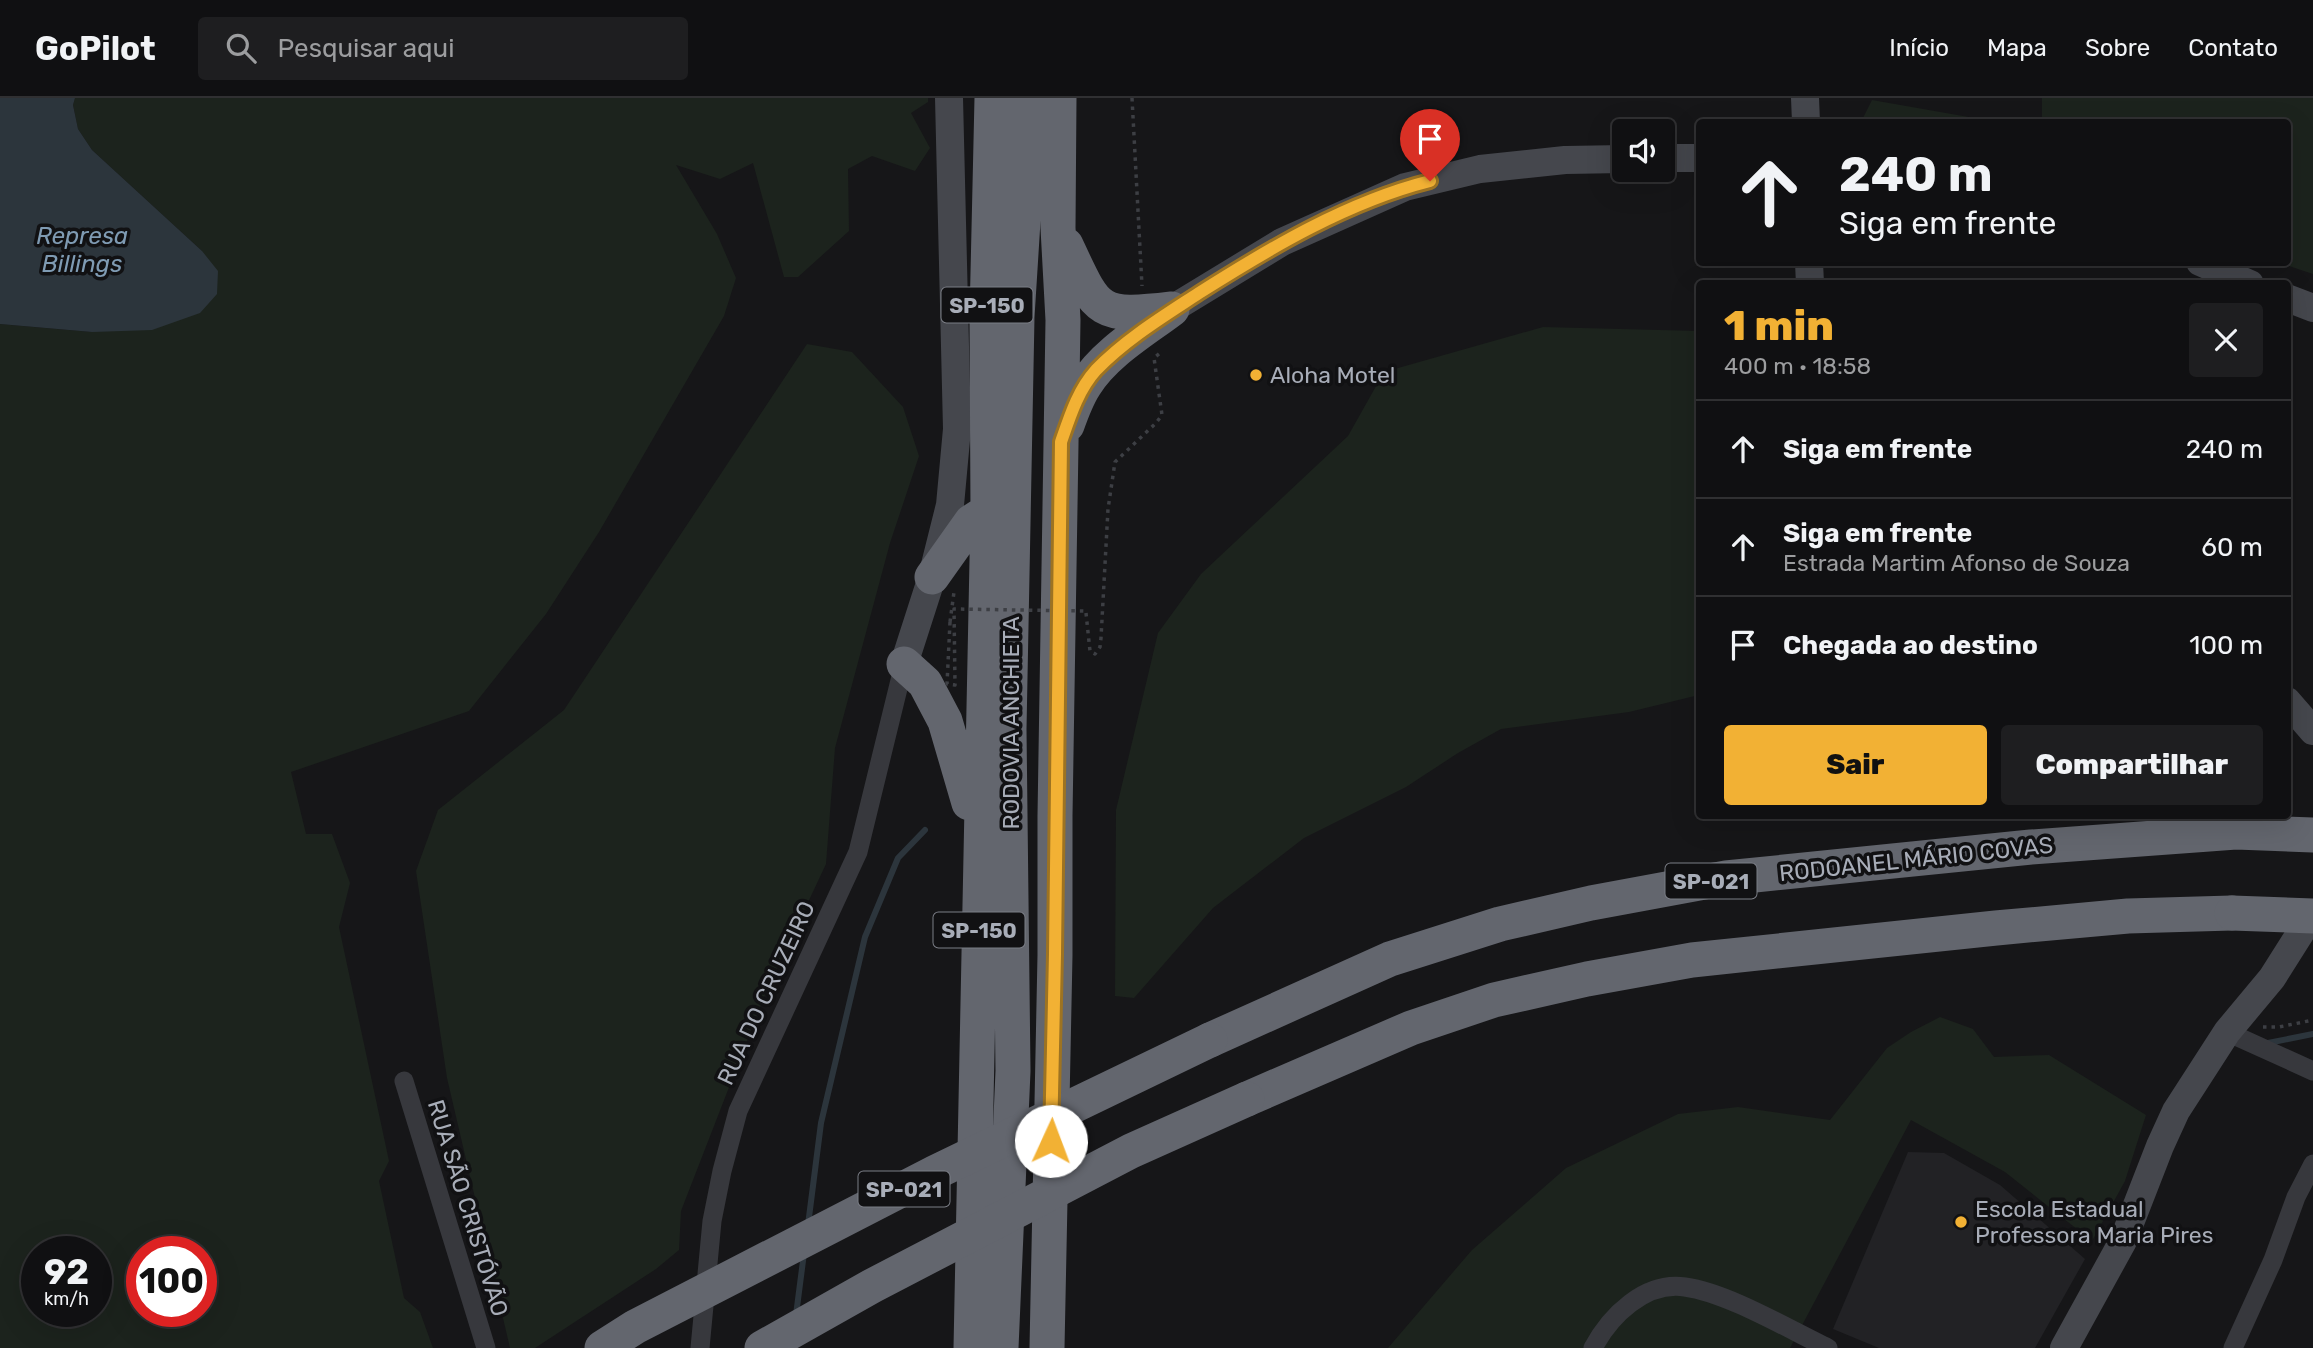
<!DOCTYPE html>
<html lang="pt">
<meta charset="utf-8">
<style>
body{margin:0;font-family:Rubik,sans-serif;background:#1e1e20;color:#f1f3f6;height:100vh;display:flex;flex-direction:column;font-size:26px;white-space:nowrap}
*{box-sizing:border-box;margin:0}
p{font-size:23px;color:#9c9d9f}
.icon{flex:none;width:38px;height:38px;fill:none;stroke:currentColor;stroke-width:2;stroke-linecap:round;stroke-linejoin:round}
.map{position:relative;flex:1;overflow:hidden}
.panel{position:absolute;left:1696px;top:182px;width:595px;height:539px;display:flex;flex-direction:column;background:#101012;border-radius:7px;box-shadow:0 7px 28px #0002,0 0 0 2px #303032}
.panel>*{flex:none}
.banner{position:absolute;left:1696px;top:21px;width:595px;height:147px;border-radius:7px;box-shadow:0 7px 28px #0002,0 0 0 2px #303032;background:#101012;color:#f1f3f6;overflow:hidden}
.fabs{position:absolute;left:1612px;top:21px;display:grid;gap:14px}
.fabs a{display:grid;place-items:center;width:63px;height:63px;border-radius:7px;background:#101012;box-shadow:0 7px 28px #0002,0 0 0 2px #303032;font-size:35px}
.speed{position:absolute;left:21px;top:1138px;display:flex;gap:14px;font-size:35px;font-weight:700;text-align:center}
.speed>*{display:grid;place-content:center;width:91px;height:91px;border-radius:50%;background:#101012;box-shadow:0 7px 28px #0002,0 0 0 2px #303032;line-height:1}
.speed small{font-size:18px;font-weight:400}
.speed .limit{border:10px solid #d22;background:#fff;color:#111}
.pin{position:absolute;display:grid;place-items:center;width:60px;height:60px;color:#fff;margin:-72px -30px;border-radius:50% 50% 50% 0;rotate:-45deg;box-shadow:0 0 7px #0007}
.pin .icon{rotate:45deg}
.me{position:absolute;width:77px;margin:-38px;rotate:2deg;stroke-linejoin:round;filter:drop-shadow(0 0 5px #0008)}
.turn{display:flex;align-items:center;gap:24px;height:147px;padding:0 28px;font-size:32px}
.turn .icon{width:91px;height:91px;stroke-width:2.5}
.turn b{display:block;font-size:49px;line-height:60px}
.round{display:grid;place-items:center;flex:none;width:74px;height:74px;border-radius:7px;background:#1e1e20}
.overview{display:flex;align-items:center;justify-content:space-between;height:119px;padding:0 28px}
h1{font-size:42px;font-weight:800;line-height:52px;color:#f2b134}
.action{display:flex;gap:14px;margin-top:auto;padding:14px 28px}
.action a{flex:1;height:80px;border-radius:7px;background:#f2b134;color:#111;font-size:28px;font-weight:800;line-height:80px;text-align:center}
.action a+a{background:#1e1e20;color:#f1f3f6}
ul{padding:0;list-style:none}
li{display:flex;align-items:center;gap:21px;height:98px;padding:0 28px;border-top:2px solid #303032}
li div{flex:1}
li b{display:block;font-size:26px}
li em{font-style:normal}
header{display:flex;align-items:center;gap:42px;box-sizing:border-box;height:98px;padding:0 35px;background:#101012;border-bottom:2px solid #303032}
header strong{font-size:33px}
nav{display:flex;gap:38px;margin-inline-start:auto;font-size:24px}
.search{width:490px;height:63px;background:#1e1e20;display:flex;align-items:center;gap:18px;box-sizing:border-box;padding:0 24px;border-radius:7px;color:#9c9d9f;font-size:26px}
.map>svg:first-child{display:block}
.built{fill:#222225}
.green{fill:#1c231d;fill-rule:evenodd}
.water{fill:#2c353c}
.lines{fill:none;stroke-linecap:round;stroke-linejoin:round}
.stream{stroke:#2c353c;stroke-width:6}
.path{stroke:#3d3f44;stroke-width:3.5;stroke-dasharray:3.5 5;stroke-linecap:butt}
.street{stroke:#37383d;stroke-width:19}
.secondary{stroke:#45474d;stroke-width:28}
.highway{stroke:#63666e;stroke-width:35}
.path-bridge{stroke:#3d3f44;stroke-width:3.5;stroke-dasharray:3.5 5;stroke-linecap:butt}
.highway-bridge{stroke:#63666e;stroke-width:35}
.route-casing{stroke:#9d7322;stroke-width:18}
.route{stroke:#f2b134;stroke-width:12}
.poi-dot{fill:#f2b134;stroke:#111113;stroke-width:2.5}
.labels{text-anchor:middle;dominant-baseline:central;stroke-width:7;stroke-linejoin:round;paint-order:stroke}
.shield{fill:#111113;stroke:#7b7e86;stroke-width:2}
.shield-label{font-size:21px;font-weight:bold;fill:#a8adb8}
.poi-label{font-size:23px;fill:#a8adb8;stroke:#111113;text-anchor:start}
.street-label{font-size:23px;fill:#a8adb8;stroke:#111113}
.water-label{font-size:24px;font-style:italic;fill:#7f9bb3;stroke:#111113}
</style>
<header>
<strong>GoPilot</strong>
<div class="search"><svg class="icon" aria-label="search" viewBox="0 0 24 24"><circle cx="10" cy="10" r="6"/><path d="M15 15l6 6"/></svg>Pesquisar aqui</div>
<nav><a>Início</a><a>Mapa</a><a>Sobre</a><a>Contato</a></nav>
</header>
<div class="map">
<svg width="2313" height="1250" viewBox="0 0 2313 1250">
<rect width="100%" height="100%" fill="#161618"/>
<path class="built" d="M1908,1054L1944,1055L2000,1087L2085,1161L2035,1250H1879L1833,1231Z"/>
<path class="green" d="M75,0H928V4L911,15L930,50L915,73L872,58L848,71L849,133L798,179H784L753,65L720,81L676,67L717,136L736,180L724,218L599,434L546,516L469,613L291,674L306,736H332L350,785L339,829L389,1063L379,1083L404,1200L420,1214L433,1250H0V226L92,234L202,153L92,52L78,31L73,7ZM37,1153H96V1213H37ZM142,1153H201V1213H142Z
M2042,0H2313V176L2280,165L2287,164V24H2042Z
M1872,2L1997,24H1861Z
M1543,229L1699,233V597L1629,614L1501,631L1458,655L1406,689L1304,740L1213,810L1134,900L1115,898L1116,712L1158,535L1201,476L1348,338L1384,274Z
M807,246L852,254L903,309L919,358L890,445L835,650L826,766L766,894L681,1113L679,1152L656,1171L535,1250H510L447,980L416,773L438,712L564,612Z
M1940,919L1973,931L1994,959L2049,957L2146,1017L2125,1083L2092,1143L2005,1074L1911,1022L1790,1250H1388L1472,1152L1566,1070L1678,1016L1738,1009L1830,1022L1887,950L1911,934Z"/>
<path class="water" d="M0,0H75L73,7L78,31L92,52L202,153L218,173L217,196L200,215L152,232L92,234L0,226Z"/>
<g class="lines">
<path class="stream" d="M2268,945L2313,936
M808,1127L821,1025L865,839L898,760L925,732
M796,1217L804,1155"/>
<path class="path" d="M1132,0L1142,188
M1086,515L1090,553L1095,556L1100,549L1101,540L1108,411L1115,364L1156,325L1162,317L1154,260L1160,255
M950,524L954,494
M2263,929H2279L2313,922"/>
<path class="street" d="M2227,934L2313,973
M404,983L486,1250
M700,1250L712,1123L722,1073L738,1013L858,754L904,566
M1593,1250C1610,1218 1645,1183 1685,1189C1728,1195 1788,1231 1828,1250
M2233,1250L2273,1162L2296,1099L2313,1066"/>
<path class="secondary" d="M1805,0L1806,24
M1662,60H1699
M1809,164L1810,186
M2200,164L2250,186
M2287,200L2313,210
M1172,211L1282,144L1405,89L1480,71L1565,62L1624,61
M904,566L932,479L950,407L957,331L949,0
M2287,603L2313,633
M2064,1250L2123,1143L2160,1048L2176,1013L2227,934L2272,880L2313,815"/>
<path class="highway" d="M1066,147C1097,214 1097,220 1172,211
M1067,327C1072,313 1077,299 1085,287C1105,255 1143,233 1172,211
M932,479L971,424L988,413
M904,566L925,585L945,623L969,705
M1210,942L1390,861L1500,826L1591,805L1726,780L2031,749L2236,734L2313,737
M1247,1001L1411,930L1494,902L1587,881L1692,862L1996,830L2128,818L2232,815
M971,1250L988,413L987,219L992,0
M1001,1250L1013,973L1009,631L1017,219L1024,107V0
M1047,1250L1055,857V718L1063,222L1058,130L1059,0"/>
<path class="path-bridge" d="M950,524L947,586L955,587L954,511L1086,513"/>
<path class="highway-bridge" d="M2232,815L2313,818
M602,1250L635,1229L934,1075L1210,942
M762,1250L872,1188L1131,1053L1247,1001"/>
</g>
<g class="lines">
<defs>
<path id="route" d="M1051,1043L1055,856L1061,344C1070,318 1078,292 1096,272C1126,241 1164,218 1199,195C1270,150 1347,104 1430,83"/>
</defs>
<use href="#route" class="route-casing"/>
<use href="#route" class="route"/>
</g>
<g class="poi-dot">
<circle cx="1256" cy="277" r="7"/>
<circle cx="1961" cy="1124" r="7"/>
</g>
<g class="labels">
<g class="shield">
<rect x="941.5" y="189.5" width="91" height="35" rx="5"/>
<rect x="1665.5" y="765.5" width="91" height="35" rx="5"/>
<rect x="933.5" y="814.5" width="91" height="35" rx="5"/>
<rect x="858.5" y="1073.5" width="91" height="35" rx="5"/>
</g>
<g class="shield-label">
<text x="987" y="207">SP-150</text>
<text x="1711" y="783">SP-021</text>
<text x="979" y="832">SP-150</text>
<text x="904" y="1091">SP-021</text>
</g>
<g class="poi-label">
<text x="1270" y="277">Aloha Motel</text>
<text x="1975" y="1111">Escola Estadual<tspan x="1975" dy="26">Professora Maria Pires</tspan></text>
</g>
<g class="street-label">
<text transform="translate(1011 625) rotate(-90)">RODOVIA ANCHIETA</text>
<text transform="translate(1916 761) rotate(-6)">RODOANEL MÁRIO COVAS</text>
<text transform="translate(766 895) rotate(-65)">RUA DO CRUZEIRO</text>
<text transform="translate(468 1110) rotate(73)">RUA SÃO CRISTÓVÃO</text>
</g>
<g class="water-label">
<text x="82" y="138">Represa<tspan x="82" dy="28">Billings</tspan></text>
</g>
</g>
</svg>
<div class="fabs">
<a><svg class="icon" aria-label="sound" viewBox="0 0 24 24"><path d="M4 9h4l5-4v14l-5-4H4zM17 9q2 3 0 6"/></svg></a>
</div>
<div class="speed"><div>92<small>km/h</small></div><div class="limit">100</div></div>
<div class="pin" style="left:1430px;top:83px;background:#d93025"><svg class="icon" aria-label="arrive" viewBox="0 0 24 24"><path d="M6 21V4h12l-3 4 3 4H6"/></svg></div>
<svg class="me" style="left:1051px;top:1043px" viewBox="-20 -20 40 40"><circle r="19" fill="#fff"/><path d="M0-13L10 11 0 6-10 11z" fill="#f2b134"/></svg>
<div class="banner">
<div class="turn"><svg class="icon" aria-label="ahead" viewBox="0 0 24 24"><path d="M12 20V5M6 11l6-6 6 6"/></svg><div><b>240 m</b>Siga em frente</div></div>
</div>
<section class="panel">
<div class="overview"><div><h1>1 min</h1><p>400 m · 18:58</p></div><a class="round"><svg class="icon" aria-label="close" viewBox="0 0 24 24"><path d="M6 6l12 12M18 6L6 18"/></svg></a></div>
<ul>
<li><svg class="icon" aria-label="ahead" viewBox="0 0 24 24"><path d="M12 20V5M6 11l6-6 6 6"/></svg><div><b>Siga em frente</b></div><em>240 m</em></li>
<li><svg class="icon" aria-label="ahead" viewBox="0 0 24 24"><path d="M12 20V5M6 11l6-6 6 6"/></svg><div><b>Siga em frente</b><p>Estrada Martim Afonso de Souza</p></div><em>60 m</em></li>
<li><svg class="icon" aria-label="arrive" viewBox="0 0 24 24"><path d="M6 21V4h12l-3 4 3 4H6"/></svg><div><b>Chegada ao destino</b></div><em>100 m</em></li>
</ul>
<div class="action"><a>Sair</a><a>Compartilhar</a></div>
</section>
</div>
